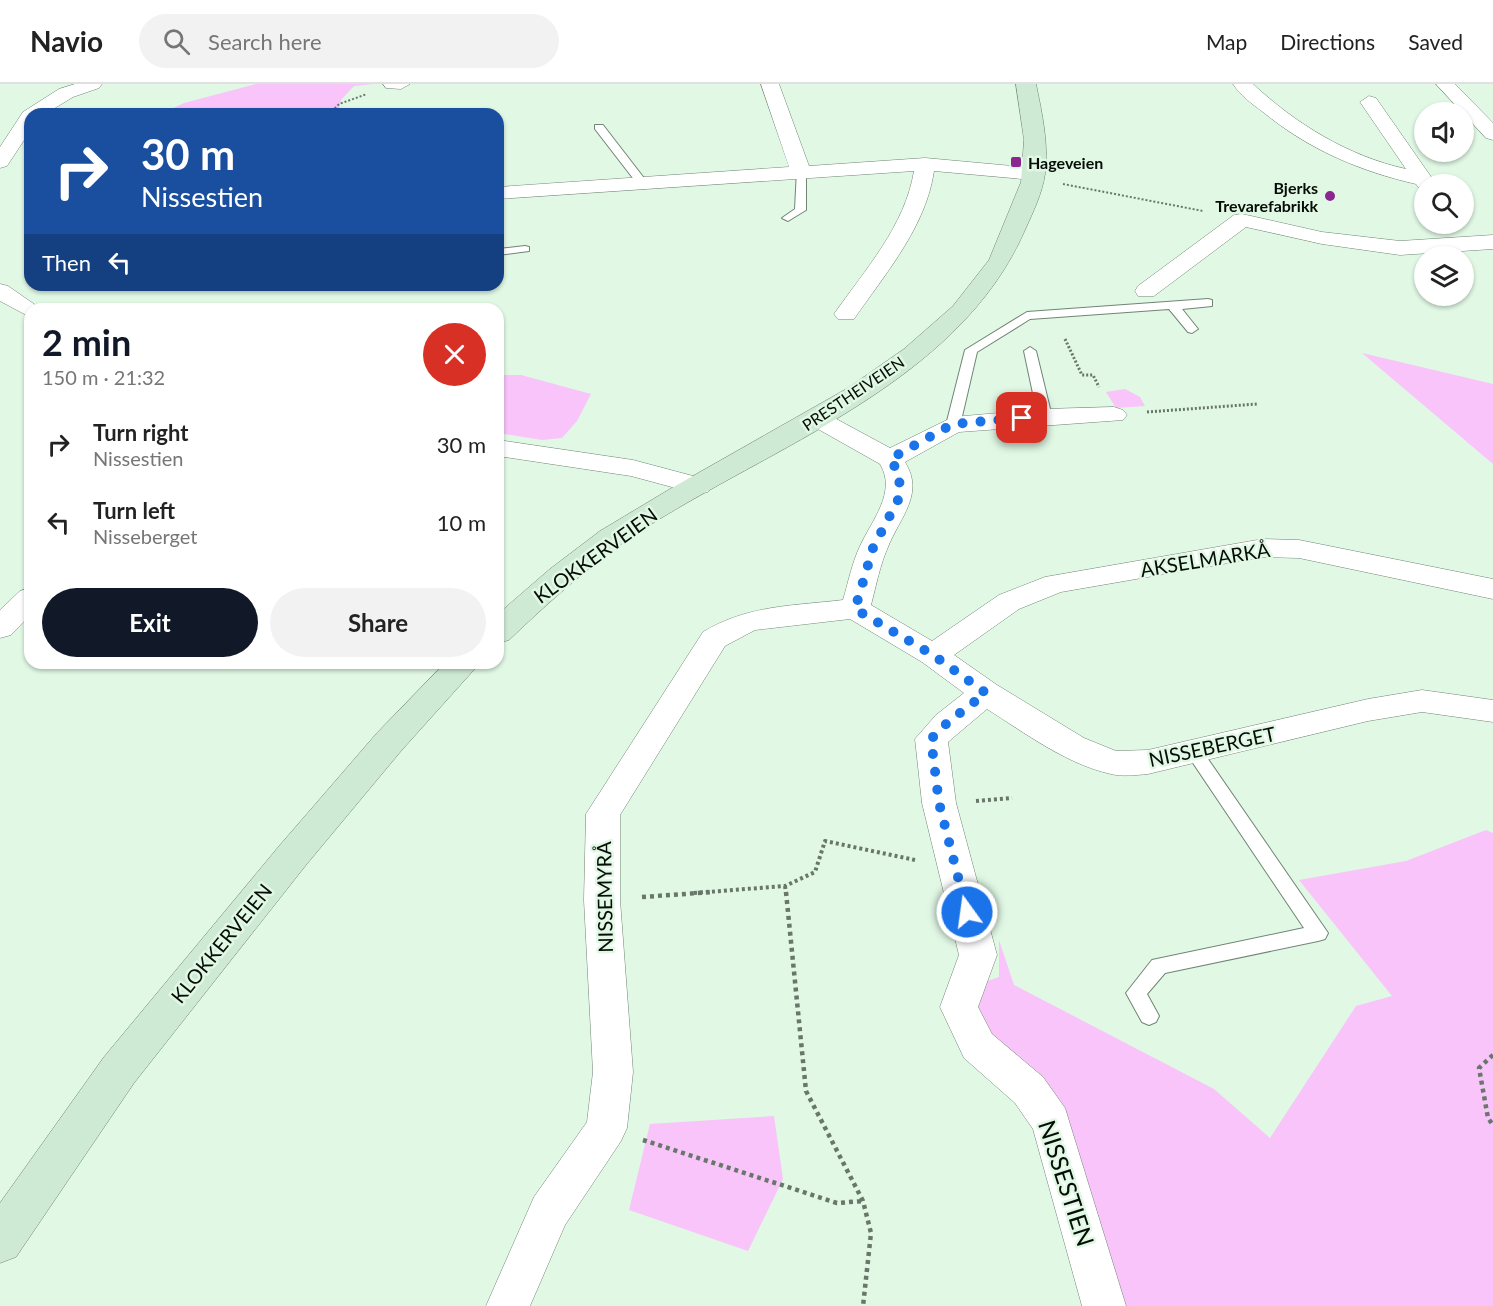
<!DOCTYPE html>
<meta charset="utf-8">
<style>
body{margin:0;font-family:Lato,sans-serif;background:#f2f2f2;color:#222;height:100vh;display:flex;flex-direction:column;font-size:22px;white-space:nowrap}
*{box-sizing:border-box;margin:0}
p{font-size:20px;color:#767676}
.icon{flex:none;width:33px;height:33px;fill:none;stroke:currentColor;stroke-width:2;stroke-linecap:round;stroke-linejoin:round}
.map{position:relative;flex:1;overflow:hidden}
.sheet{position:absolute;left:24px;top:219px;width:480px;height:366px;display:flex;flex-direction:column;background:#fff;border-radius:18px;box-shadow:0 2px 4px #0004}
.sheet>*{flex:none}
.hud{position:absolute;left:24px;top:24px;width:480px;height:183px;border-radius:18px;box-shadow:0 2px 4px #0004;background:#1a4fa0;color:#fff;overflow:hidden}
.controls{position:absolute;left:1414px;top:18px;display:grid;gap:12px}
.controls a{display:grid;place-items:center;width:60px;height:60px;border-radius:50%;background:#fff;box-shadow:0 2px 4px #0004;font-size:30px}
.pin{position:absolute;display:grid;place-items:center;width:51px;height:51px;color:#fff;margin:-26px;border-radius:12px;box-shadow:0 3px 9px #0006}
.me{position:absolute;width:66px;margin:-33px;rotate:346deg;stroke-linejoin:round;filter:drop-shadow(0 0 4px #0008)}
.turn{display:flex;align-items:center;gap:21px;height:126px;padding:0 18px;font-size:27px}
.turn .icon{width:78px;height:78px;stroke-width:2.5}
.turn b{display:block;font-size:42px;line-height:51px}
.then{display:flex;align-items:center;height:57px;padding:0 18px;background:#0003;gap:12px;font-size:22px}
.round{display:grid;place-items:center;flex:none;width:63px;height:63px;border-radius:32px;background:#f2f2f2}
.headline{display:flex;align-items:center;justify-content:space-between;height:102px;padding:0 18px}
h1{font-size:36px;font-weight:700;line-height:45px;color:#111827}
.action{display:flex;gap:12px;margin-top:auto;padding:12px 18px}
.action a{flex:1;height:69px;border-radius:36px;background:#111827;color:#fff;font-size:24px;font-weight:700;line-height:69px;text-align:center}
.action a+a{background:#f2f2f2;color:#222}
ul{padding:0;list-style:none}
li{display:flex;align-items:center;gap:18px;height:78px;padding:0 18px}
li div{flex:1}
li b{display:block;font-size:22px}
li em{font-style:normal}
header{display:flex;align-items:center;gap:36px;box-sizing:border-box;height:84px;padding:0 30px;background:#fff;border-bottom:2px solid #e0e0e0}
header strong{font-size:28px}
nav{display:flex;gap:33px;margin-inline-start:auto;font-size:21px}
.search{width:420px;height:54px;background:#f2f2f2;display:flex;align-items:center;gap:15px;box-sizing:border-box;padding:0 21px;border-radius:33px;color:#767676;font-size:22px}
.map>svg:first-child{display:block}
.green{fill:#f8c4fa}
.lines{fill:none;stroke-linecap:round;stroke-linejoin:round}
.lane-casing{stroke:#718574;stroke-width:2}
.street-casing{stroke:#718574;stroke-width:1}
.secondary-casing{stroke:#718574;stroke-width:1}
.path-far3{stroke:#69776b;stroke-width:2;stroke-dasharray:2 2;stroke-linecap:butt}
.path-far2{stroke:#69776b;stroke-width:3;stroke-dasharray:2 2;stroke-linecap:butt}
.path-far1{stroke:#69776b;stroke-width:4;stroke-dasharray:3 3;stroke-linecap:butt}
.path{stroke:#69776b;stroke-width:4.5;stroke-dasharray:4 4;stroke-linecap:butt}
.lane{fill:#fff;fill-rule:evenodd}
.street{fill:#fff;fill-rule:evenodd}
.secondary{fill:#cee9d4;fill-rule:evenodd}
.route{stroke:#1a73e8;stroke-width:10;stroke-dasharray:0 18}
.poi-dot{fill:#8a2890;stroke:#e1f8e5;stroke-width:2}
.labels{text-anchor:middle;dominant-baseline:central;stroke-width:5;stroke-linejoin:round;paint-order:stroke}
.far-poi-label{font-size:16px;font-weight:bold;fill:#060d07;stroke:#e1f8e5;text-anchor:start}
.far-street-label{font-size:16px;fill:#060d07;stroke:#e1f8e5}
.street-label{font-size:20px;fill:#060d07;stroke:#e1f8e5}
.near-street-label{font-size:24px;fill:#060d07;stroke:#e1f8e5}
</style>
<header>
<strong>Navio</strong>
<div class="search"><svg class="icon" aria-label="search" viewBox="0 0 24 24"><circle cx="10" cy="10" r="6"/><path d="M15 15l6 6"/></svg>Search here</div>
<nav><a>Map</a><a>Directions</a><a>Saved</a></nav>
</header>
<div class="map">
<svg width="1493" height="1222" viewBox="0 0 1493 1222">
<rect width="100%" height="100%" fill="#e1f8e5"/>
<path class="green" d="M256,0H373L354,2L341,16L338,30H161L184,19Z
M1362,269L1493,300V380Z
M501,291H521L591,310L577,337L562,354L542,356L498,349V301Z
M1125,305L1140,313L1145,322L1116,324L1106,308Z
M1486,746L1493,749V1222H1118L1074,1075L992,961L978,930L981,899L999,893V856L1014,901L1214,1005L1270,1054L1356,922L1392,912L1299,796L1406,777Z
M774,1032L783,1095L748,1167L629,1126L650,1040Z"/>
<g class="lines">
<defs>
<path id="lane" d="M595,41H603L647,98V102H639L595,45Z
M797,86L806,88V126L788,137L782,134L795,125Z
M525,162L529,163V167L498,171V165Z
M1208,215L1212,216V222L1182,225L1198,245L1192,249L1188,248L1169,225L1030,235L977,268L960,341L953,345L946,341L965,266L1027,228Z
M1030,263L1036,267L1052,333L1045,337L1038,333L1024,267Z
M1195,663L1201,665L1328,849L1325,855L1318,857L1165,889L1147,910L1159,932L1156,938L1149,941L1142,938L1126,909L1152,876L1304,844L1189,673L1186,669L1189,665Z"/>
<path id="street" d="M75,0H102L99,4L73,13L45,30H30V47L7,82L0,84V63L23,28L59,5Z
M383,0H410L401,5L386,4Z
M761,0H779L809,82L925,74L1034,84L1041,86L1044,90L1041,94L1034,96L934,87C926,143 885,190 854,235H838L834,230C865,186 905,142 914,87L498,115V103L789,83Z
M1233,0H1253C1296,40 1348,72 1406,85L1360,18L1369,12L1376,14L1436,100H1425V106L1419,104L1416,100C1359,87 1308,65 1263,28C1252,20 1240,11 1233,0Z
M1436,0H1455L1493,39V56L1486,54Z
M1242,130L1322,148L1400,157L1493,151V165L1400,171L1322,160L1246,143L1154,212H1138L1135,207L1138,202L1234,131Z
M0,200L8,202L41,225H30V233L0,217Z
M1114,323L1123,326L1127,331L1123,336L959,348L905,378C925,410 900,433 888,463C880,481 876,502 871,521L932,557L999,511L1045,493L1263,455L1299,456L1493,495V515L1299,474L1263,473L1061,508L1019,525L954,571L997,601L1084,654L1116,667L1148,666L1368,615L1422,606L1493,616V638L1422,628L1368,637L1148,690C1136,691 1122,693 1111,690C1066,680 1025,649 987,625L948,658L956,719L997,871L978,923L992,950L1043,993L1065,1024L1126,1222H1082L1033,1045L1015,1019L964,974L940,923L959,871L922,719L915,655L936,631L964,609L922,578L850,535L755,546L725,562L620,731V816L633,988L627,1044L621,1057L565,1141L530,1222H486L534,1113L587,1038L593,988L584,816L586,730L703,548C748,521 792,522 843,516C848,499 852,479 860,462C872,436 897,408 880,380L809,340L805,335L809,330L818,327L827,330L890,364L953,333L1045,325Z
M498,356L633,376L708,396L711,402L708,408L698,410L631,392L498,372Z
M30,504V531L11,551L0,554V526L20,507Z"/>
<path id="secondary" d="M1016,0H1036C1042,29 1049,61 1045,90C1042,110 1033,128 1025,146C958,300 771,362 639,448C592,479 550,517 509,556L498,559V530L550,485L600,447L670,405L848,304L904,265L953,222L989,176L1021,98L1024,56Z
M445,579H480L401,667L306,781L134,999L16,1173L0,1179V1119L104,973L280,761L377,649Z"/>
</defs>
<use href="#lane" class="lane-casing"/>
<use href="#street" class="street-casing"/>
<use href="#secondary" class="secondary-casing"/>
<path class="path-far3" d="M329,30L339,20L367,10
M1063,100L1203,127"/>
<path class="path-far2" d="M1065,255L1082,291H1093L1099,303
M1147,328L1257,320"/>
<path class="path-far1" d="M976,717L1012,714
M785,802L786,809
M694,809L785,802L815,788L825,757L915,776"/>
<path class="path" d="M786,808L806,1007L863,1117L871,1149L863,1222
M642,813L713,808
M1493,971L1479,984L1488,1034L1493,1041
M643,1056L837,1119L863,1117"/>
<use href="#lane" class="lane"/>
<use href="#street" class="street"/>
<use href="#secondary" class="secondary"/>
</g>
<g class="lines">
<path class="route" d="M967,828L939,719L931,655L947,639L986,609L933,571L855,525L873,464L898,416L900,391L890,375L953,340L1022,334"/>
</g>
<g class="poi-dot">
<rect x="1010" y="72" width="12" height="12" rx="3"/>
<circle cx="1330" cy="112" r="6"/>
</g>
<g class="labels">
<g class="far-poi-label">
<text x="1028" y="78">Hageveien</text>
<text x="1318" y="103" text-anchor="end">Bjerks<tspan x="1318" dy="18">Trevarefabrikk</tspan></text>
</g>
<g class="far-street-label">
<text transform="translate(853 309) rotate(-34)">PRESTHEIVEIEN</text>
</g>
<g class="street-label">
<text transform="translate(595 471) rotate(-36)">KLOKKERVEIEN</text>
<text transform="translate(1205 475) rotate(-9)">AKSELMARKÅ</text>
<text transform="translate(1212 662) rotate(-12)">NISSEBERGET</text>
<text transform="translate(604 813) rotate(-91)">NISSEMYRÅ</text>
<text transform="translate(221 859) rotate(-51)">KLOKKERVEIEN</text>
</g>
<g class="near-street-label">
<text transform="translate(1067 1099) rotate(72)">NISSESTIEN</text>
</g>
</g>
</svg>
<div class="controls">
<a><svg class="icon" aria-label="sound" viewBox="0 0 24 24"><path d="M4 9h4l5-4v14l-5-4H4zM17 9q2 3 0 6"/></svg></a>
<a><svg class="icon" aria-label="search" viewBox="0 0 24 24"><circle cx="10" cy="10" r="6"/><path d="M15 15l6 6"/></svg></a>
<a><svg class="icon" aria-label="layers" viewBox="0 0 24 24"><path d="M12 4l9 5-9 5-9-5zM3 14l9 5 9-5"/></svg></a>
</div>
<div class="pin" style="left:1022px;top:334px;background:#d93025"><svg class="icon" aria-label="arrive" viewBox="0 0 24 24"><path d="M6 21V4h12l-3 4 3 4H6"/></svg></div>
<svg class="me" style="left:967px;top:828px" viewBox="-20 -20 40 40"><circle r="17" fill="#1a73e8" stroke="#fff" stroke-width="3"/><path d="M0-11L8 9 0 5-8 9z" fill="#fff"/></svg>
<div class="hud">
<div class="turn"><svg class="icon" aria-label="right" viewBox="0 0 24 24"><path d="M7 20v-9h11M14 6l5 5-5 5"/></svg><div><b>30 m</b>Nissestien</div></div>
<div class="then">Then<svg class="icon" aria-label="left" viewBox="0 0 24 24"><path d="M17 20v-9H6M10 6l-5 5 5 5"/></svg></div>
</div>
<section class="sheet">
<div class="headline"><div><h1>2 min</h1><p>150 m · 21:32</p></div><a class="round" style="background:#d93025;color:#fff"><svg class="icon" aria-label="close" viewBox="0 0 24 24"><path d="M6 6l12 12M18 6L6 18"/></svg></a></div>
<ul>
<li><svg class="icon" aria-label="right" viewBox="0 0 24 24"><path d="M7 20v-9h11M14 6l5 5-5 5"/></svg><div><b>Turn right</b><p>Nissestien</p></div><em>30 m</em></li>
<li><svg class="icon" aria-label="left" viewBox="0 0 24 24"><path d="M17 20v-9H6M10 6l-5 5 5 5"/></svg><div><b>Turn left</b><p>Nisseberget</p></div><em>10 m</em></li>
</ul>
<div class="action"><a>Exit</a><a>Share</a></div>
</section>
</div>
